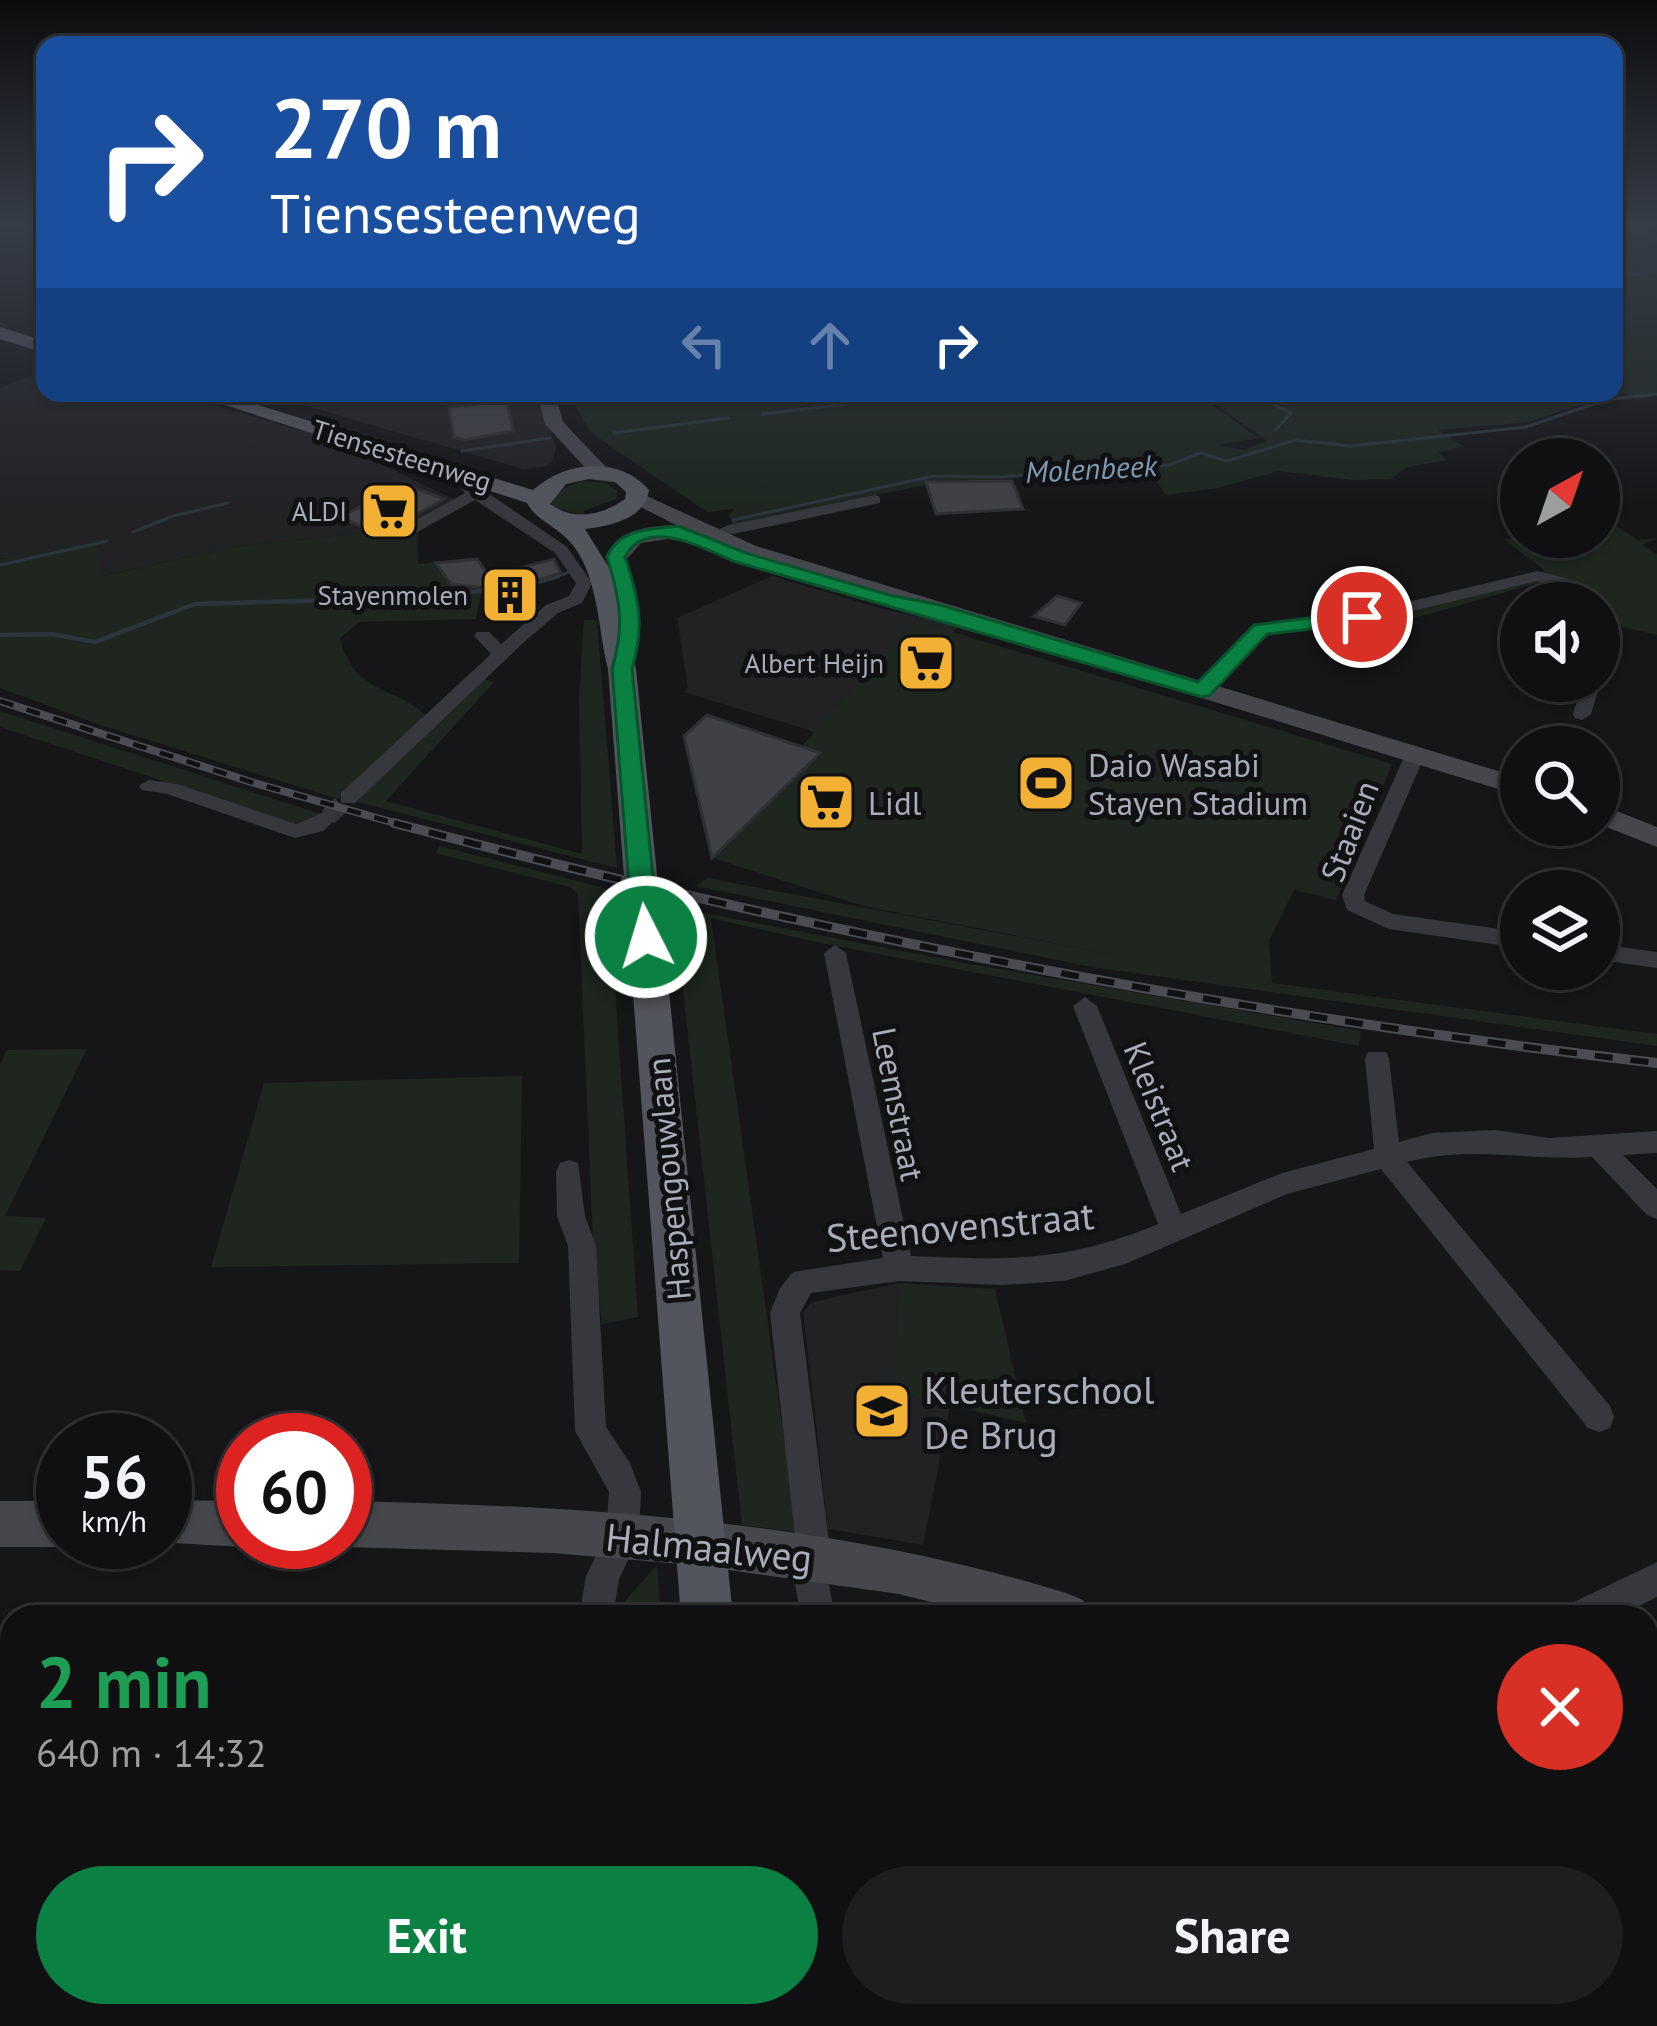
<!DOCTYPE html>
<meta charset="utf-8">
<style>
body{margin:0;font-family:"PT Sans",sans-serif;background:#1e1e20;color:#f1f3f6;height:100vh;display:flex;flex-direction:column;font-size:45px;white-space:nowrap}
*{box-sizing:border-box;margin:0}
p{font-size:39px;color:#9c9d9f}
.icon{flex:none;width:66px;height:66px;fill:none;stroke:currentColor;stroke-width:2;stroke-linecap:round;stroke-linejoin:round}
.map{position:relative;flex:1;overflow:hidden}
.details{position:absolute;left:0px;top:1605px;width:1659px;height:423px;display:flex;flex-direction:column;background:#101012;border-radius:36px 36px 0 0;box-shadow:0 3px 9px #0004,0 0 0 3px #303032}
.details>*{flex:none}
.top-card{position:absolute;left:36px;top:36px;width:1587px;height:366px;border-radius:24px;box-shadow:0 3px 9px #0004,0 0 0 3px #303032;background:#1a4fa0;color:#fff;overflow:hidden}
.needle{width:78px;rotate:40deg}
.buttons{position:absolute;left:1500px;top:438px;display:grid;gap:24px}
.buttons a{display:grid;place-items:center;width:120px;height:120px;border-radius:50%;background:#101012;box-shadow:0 3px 9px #0004,0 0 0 3px #303032;font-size:60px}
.speed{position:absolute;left:36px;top:1413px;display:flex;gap:24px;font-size:60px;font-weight:700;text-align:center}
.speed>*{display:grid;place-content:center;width:156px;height:156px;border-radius:50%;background:#101012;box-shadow:0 3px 9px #0004,0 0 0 3px #303032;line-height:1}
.speed small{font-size:30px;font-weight:400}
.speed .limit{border:18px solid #d22;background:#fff;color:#111}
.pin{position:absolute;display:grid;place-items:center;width:102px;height:102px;color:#fff;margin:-51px;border:6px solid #fff;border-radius:50%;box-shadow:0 3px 12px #0007}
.me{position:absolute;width:132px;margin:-66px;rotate:355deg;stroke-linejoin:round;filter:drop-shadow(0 0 9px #0008)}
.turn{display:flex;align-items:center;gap:42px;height:252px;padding:0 36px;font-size:54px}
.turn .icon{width:156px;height:156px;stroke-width:2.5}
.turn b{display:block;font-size:84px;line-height:102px}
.lanes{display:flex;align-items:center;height:114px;padding:0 36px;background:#0003;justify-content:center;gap:60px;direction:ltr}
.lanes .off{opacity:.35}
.round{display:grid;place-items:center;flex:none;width:126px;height:126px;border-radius:63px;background:#1e1e20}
.headline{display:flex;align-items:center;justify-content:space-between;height:204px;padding:0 36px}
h1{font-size:72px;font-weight:800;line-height:90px;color:#1e9e55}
.primary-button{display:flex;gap:24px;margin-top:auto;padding:24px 36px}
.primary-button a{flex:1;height:138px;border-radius:72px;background:#0b8043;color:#fff;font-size:48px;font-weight:800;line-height:138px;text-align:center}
.primary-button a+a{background:#1e1e20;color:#f1f3f6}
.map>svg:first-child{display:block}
.built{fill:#222225}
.green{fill:#1e261f}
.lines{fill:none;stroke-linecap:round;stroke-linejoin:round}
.stream-far1{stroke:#2c353c;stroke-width:3}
.stream{stroke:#2c353c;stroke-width:4.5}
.building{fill:#404145;stroke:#303034;stroke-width:3}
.street-tunnel{stroke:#333438;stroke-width:18;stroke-dasharray:18 9;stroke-linecap:butt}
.street{fill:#37383d;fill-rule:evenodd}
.secondary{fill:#45474d;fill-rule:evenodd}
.primary{fill:#53555c;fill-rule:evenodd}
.rail-far1-casing{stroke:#4a4c52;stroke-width:8}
.rail-casing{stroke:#4a4c52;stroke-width:10}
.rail-far1{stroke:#111113;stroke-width:4.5;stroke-dasharray:14;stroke-linecap:butt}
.rail{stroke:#111113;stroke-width:6;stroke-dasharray:18;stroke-linecap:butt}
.route{fill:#0b8043;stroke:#07532c;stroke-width:3}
.labels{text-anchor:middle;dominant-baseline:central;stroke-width:10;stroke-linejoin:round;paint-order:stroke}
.far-street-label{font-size:27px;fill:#a8adb8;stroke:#111113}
.far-poi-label{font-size:27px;fill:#a8adb8;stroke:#111113;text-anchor:end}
.far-water-label{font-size:30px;font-style:italic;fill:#7f9bb3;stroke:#111113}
.poi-label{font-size:33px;fill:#a8adb8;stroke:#111113;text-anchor:start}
.street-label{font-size:33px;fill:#a8adb8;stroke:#111113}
.near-street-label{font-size:39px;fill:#a8adb8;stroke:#111113}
.near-poi-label{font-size:39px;fill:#a8adb8;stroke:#111113;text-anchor:start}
</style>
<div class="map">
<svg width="1657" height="2026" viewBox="0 0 1657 2026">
<rect width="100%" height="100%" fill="#161618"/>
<path class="built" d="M45,370V393H171L323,437L454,499L406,528L239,546L101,576L0,558V388Z
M262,393H539L556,448L553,461L545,467L523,469Z
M772,576L880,608L959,626L848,742L684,692L688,687L677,618Z
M899,1283L894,1392L950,1406L923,1545L828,1529L803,1312L812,1302Z"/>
<path class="green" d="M1614,225L1657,240V396L1636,400L1619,392L1528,422L1438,430L1464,447L1438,452L1447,460L1407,467L1391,479L1352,480L1278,471L1218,488L1166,495L1151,474L1126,475L1117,470L930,484L732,525L729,515L734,509L707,512L590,432L568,393H1197L1258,438L1218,445L1243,450L1267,441L1200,393H1614Z
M580,481L606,483L618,492L616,499L584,511V516L549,506L548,497Z
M1599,516L1638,540L1657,538L1642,545L1657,554V635L1602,622L1599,603H1586L1558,577L1373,630L1343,633L1337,626L1545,571L1504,539L1599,537Z
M406,528L417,531L418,564L435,562L449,584L482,589L476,619L359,622L340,638C355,699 402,685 429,720L338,799L101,725L0,688V559L94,542L102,576L239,546Z
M584,620H597L617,868L353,801L483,679L494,682L386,801L582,854L579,698Z
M916,621L1392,764L1336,900L1294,890L1269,941L1272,983L1657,1034V1046L1091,967L696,886L707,878L1131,958L863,906L712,858L684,736L707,715L803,745Z
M0,711L321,814L292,824L0,727Z
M439,846L608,889L638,1317L602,1324L593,1241L578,894L570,887L436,853Z
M674,907L958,962L1361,1031L1359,1046L816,942L711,918L797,1532L742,1525Z
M87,1049L5,1216L46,1218L20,1271L0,1270V1065L7,1050Z
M522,1076L519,1263L211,1267L264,1083Z
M899,1283L995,1289L1026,1423L893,1392Z
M657,1565L661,1617H611Z"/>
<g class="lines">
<path class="stream-far1" d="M1614,277L1657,271
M1250,393L1291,413L1276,429
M762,414L943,393
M614,433L728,418
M462,451L550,438
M733,520L934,476L1000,477L1169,465L1201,453L1227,461L1295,440L1351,446L1526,427L1605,400L1657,394
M133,532L173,516L228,503
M0,565L107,541
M549,579L570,572"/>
<path class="stream" d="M521,587L558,576
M0,635L51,634L95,642L195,604L340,600L377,589L459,593L502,589"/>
</g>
<path class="building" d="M507,401L513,431L465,440L454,437L449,407Z
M1012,481L1023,509L936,514L926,482Z
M409,486L444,499L401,523L364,527L338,517Z
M477,559L489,576L554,559L561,573L523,585L524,599L496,601V589L451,584L436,563Z
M1057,596L1081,603L1065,625L1034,616Z
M707,715L820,753L712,858L684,736Z"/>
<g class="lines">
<path class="street-tunnel" d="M328,817L348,798"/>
<path class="street" d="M1617,225H1631L1657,235V242Z
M459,473L567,547L592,583L582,603L558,613L522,644L355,803H341V793L491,654L474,636L477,632H489L501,644L546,605L569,596L576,583L555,553L475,500L410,536H398V530L465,493L452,477Z
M875,495L880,497V503L733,534L699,546L691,541L729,525Z
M1537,571L1569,579L1587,603H1570L1557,587L1537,581L1387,617L1275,632L1253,644L1209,694L1202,696L1193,690L1241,636L1265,623L1387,607Z
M1599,623L1608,628L1613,643L1608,659L1599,664Z
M1599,678L1601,681L1591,714L1582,720L1575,718L1573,714L1583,681H1599Z
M1415,749L1425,755L1364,895L1365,901L1393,914L1521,932V948L1389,929L1347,910L1342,895L1405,755Z
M149,780L177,784L296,824L328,810L338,817L323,831L295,838L167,794L142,790L139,786Z
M1599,944L1657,952V968L1599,960Z
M835,945L846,953L911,1256C1009,1260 1064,1263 1158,1224L1073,1006L1085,997L1097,1006L1181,1214L1282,1173L1374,1149L1365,1059L1368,1052H1386L1389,1059L1399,1142L1432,1133L1495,1130L1549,1138L1657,1131V1153L1623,1155L1657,1189V1219L1647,1215L1592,1157C1529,1161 1469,1145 1407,1162L1610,1406L1614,1417L1610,1428L1599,1432L1588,1428L1381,1169L1287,1194L1125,1264L1064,1281L1003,1285L899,1281L811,1293L800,1313L831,1557L826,1568L835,1617H801L790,1556L796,1544L770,1313L780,1288L793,1272L883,1258L824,953Z
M569,1160L578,1163L585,1216L596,1246L606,1427L630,1463L641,1492L639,1538L619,1579L613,1617H579L586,1576L606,1535L609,1492L575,1431L568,1246L557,1216L556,1171L560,1163Z
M1657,1562V1597L1617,1617H1563L1568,1605Z
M577,2016H619V2026H577Z
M877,2016H935L931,2026H873Z
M1243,2016H1286L1290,2026H1247Z"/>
<path class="secondary" d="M537,393H555L563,422L606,467V475H592L545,424Z
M638,492L756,546L1521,778V796L740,556L688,530L686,536L641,543L624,562H608L605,557C621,529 646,526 676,525L631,502L628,498Z
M1599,804L1657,827V847L1599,824Z
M165,1500L243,1501V1542H254L243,1547L156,1542H165Z
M0,1501H63V1542H74L63,1547H0Z
M345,1501C589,1506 831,1521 1066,1593L1083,1600L1090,1617H989L899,1594L693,1565L553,1553L345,1547L334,1542H345Z
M1647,1762L1657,1764V1816L1647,1814Z"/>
<path class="primary" d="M0,327L45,341V353L0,339Z
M188,393H219L533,490C565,461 619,455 649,490C645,519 610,526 585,529L613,574L636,669L733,1617H681L608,669C598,630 599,582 575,548C560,527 536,521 527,503ZM589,479L615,482L626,492L625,499C601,516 574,521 550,504L566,484Z
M711,2016H773L774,2026H712Z"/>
<defs>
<path id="rail-far1" d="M0,701L251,782L405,826"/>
<path id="rail" d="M394,823C808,932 1231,1014 1657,1063"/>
</defs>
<use href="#rail-far1" class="rail-far1-casing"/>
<use href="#rail" class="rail-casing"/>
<use href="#rail-far1" class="rail-far1"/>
<use href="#rail" class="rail"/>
</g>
<linearGradient id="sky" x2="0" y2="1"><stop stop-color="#0c0c0d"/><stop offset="0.44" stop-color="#363c48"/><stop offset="1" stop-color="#363c48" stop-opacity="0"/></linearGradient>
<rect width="1657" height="509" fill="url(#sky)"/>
<path class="route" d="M678,526L746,553L889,595L940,605L1198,682L1254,625L1362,611L1371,617L1362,623L1267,634L1210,695L1202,697L733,561C704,548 646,516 625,557C639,599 645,626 632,669L659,937L646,946L633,937L612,669C625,626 620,599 607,557C619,528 650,529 678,526Z"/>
<defs>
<symbol id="supermarket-square" viewBox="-11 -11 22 22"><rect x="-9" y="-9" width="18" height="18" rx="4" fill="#f2b134" stroke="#111113"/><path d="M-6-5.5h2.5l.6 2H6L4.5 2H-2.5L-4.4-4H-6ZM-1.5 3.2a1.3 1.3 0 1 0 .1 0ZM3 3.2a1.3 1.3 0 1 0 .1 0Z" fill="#111"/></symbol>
<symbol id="building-square" viewBox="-11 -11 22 22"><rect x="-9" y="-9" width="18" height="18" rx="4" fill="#f2b134" stroke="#111113"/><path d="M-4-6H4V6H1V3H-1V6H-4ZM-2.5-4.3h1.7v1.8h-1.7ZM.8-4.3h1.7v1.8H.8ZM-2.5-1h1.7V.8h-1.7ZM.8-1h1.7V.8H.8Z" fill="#111"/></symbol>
<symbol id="stadium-square" viewBox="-11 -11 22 22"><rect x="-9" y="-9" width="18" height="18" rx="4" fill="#f2b134" stroke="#111113"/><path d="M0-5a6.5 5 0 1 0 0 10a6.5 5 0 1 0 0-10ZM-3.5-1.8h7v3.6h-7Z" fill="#111"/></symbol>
<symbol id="school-square" viewBox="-11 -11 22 22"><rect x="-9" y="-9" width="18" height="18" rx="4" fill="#f2b134" stroke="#111113"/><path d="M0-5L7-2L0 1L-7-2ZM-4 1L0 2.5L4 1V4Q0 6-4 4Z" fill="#111"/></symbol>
</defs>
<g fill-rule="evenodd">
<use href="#supermarket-square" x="356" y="478" width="66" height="66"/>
<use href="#building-square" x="477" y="562" width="66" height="66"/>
<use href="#supermarket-square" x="893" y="630" width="66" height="66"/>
<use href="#stadium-square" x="1013" y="750" width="66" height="66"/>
<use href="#supermarket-square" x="793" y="769" width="66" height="66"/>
<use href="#school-square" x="849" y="1378" width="66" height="66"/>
</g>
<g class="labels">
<g class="far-street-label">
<text transform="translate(402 455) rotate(17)">Tiensesteenweg</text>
</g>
<g class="far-poi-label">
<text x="347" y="511">ALDI</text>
<text x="468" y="595">Stayenmolen</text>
<text x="884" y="663">Albert Heijn</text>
</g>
<g class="far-water-label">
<text transform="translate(1091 468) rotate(-3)">Molenbeek</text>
</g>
<g class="poi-label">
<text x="1088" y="764">Daio Wasabi<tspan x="1088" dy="38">Stayen Stadium</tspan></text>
<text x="868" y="802">Lidl</text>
</g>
<g class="street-label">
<text transform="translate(1349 831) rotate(-69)">Staaien</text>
<text transform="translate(899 1104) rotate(79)">Leemstraat</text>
<text transform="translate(1160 1106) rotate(68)">Kleistraat</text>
<text transform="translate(668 1179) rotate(-95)">Haspengouwlaan</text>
</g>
<g class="near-street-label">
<text transform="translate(960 1226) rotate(-5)">Steenovenstraat</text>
<text transform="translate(709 1547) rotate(6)">Halmaalweg</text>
</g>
<g class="near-poi-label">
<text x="924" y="1389">Kleuterschool<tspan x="924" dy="45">De Brug</tspan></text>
</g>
</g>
</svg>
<div class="buttons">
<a><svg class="needle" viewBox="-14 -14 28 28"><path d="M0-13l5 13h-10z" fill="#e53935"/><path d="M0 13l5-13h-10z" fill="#9c9d9f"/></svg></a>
<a><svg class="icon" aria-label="sound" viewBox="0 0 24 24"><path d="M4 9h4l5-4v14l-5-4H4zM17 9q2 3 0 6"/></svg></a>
<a><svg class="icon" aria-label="search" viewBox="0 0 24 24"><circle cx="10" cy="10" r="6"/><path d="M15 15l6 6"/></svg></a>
<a><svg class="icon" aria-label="layers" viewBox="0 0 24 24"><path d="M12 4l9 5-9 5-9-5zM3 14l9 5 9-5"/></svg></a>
</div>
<div class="speed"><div>56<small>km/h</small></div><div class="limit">60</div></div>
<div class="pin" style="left:1362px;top:617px;background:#d93025"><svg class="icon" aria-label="arrive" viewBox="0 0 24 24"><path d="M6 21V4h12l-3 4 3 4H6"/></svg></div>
<svg class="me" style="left:646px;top:937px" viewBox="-20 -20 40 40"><circle r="17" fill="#0b8043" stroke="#fff" stroke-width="3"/><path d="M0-11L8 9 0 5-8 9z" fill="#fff"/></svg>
<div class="top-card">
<div class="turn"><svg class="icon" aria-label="right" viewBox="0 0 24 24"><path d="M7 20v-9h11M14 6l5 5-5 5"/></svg><div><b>270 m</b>Tiensesteenweg</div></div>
<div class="lanes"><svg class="icon off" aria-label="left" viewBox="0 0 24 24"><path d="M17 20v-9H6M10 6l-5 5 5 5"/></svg><svg class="icon off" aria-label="ahead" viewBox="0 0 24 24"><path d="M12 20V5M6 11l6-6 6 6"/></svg><svg class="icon" aria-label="right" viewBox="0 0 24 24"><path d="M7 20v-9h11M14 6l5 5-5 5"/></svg></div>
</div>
<section class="details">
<div class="headline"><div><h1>2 min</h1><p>640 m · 14:32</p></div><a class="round" style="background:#d93025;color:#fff"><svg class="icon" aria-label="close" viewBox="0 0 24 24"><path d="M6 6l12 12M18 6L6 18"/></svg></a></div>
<div class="primary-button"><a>Exit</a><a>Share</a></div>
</section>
</div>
